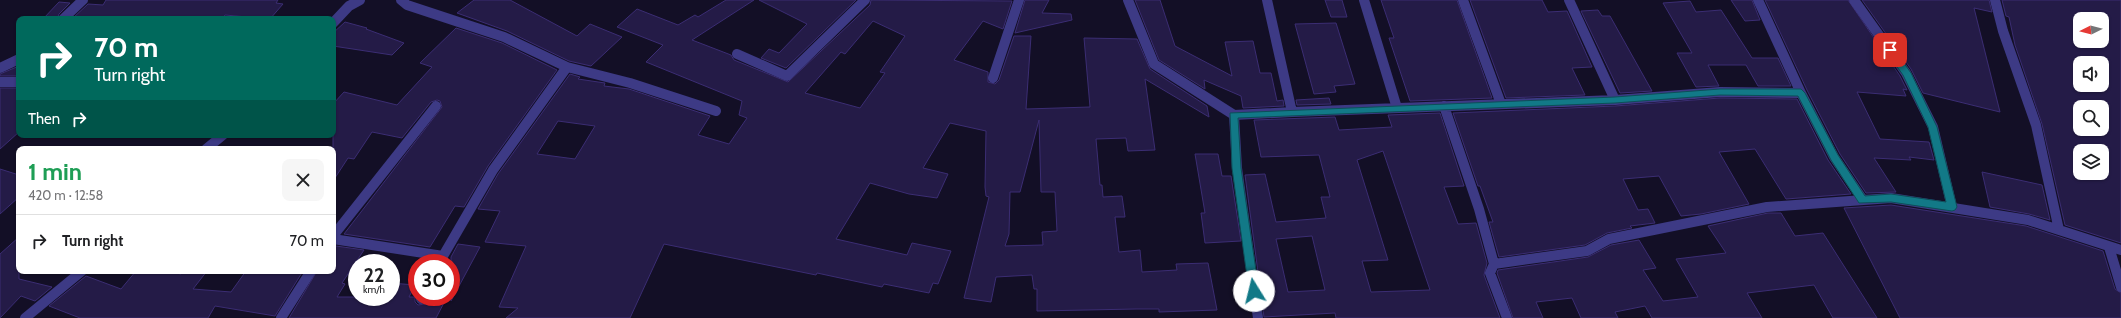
<!DOCTYPE html>
<meta charset="utf-8">
<style>
body{margin:0;font-family:Cabin,sans-serif;background:#f6f6f6;color:#202124;height:100vh;display:flex;flex-direction:column;font-size:15px;white-space:nowrap}
*{box-sizing:border-box;margin:0}
p{font-size:13px;color:#757577}
.icon{flex:none;width:22px;height:22px;fill:none;stroke:currentColor;stroke-width:2;stroke-linecap:round;stroke-linejoin:round}
.map{position:relative;flex:1;overflow:hidden}
.sheet{position:absolute;left:16px;top:146px;width:320px;height:128px;display:flex;flex-direction:column;background:#fff;border-radius:8px;box-shadow:0 1px 3px #0004}
.sheet>*{flex:none}
.top-card{position:absolute;left:16px;top:16px;width:320px;height:122px;border-radius:8px;box-shadow:0 1px 3px #0004;background:#00695c;color:#fff;overflow:hidden}
.needle{width:26px;rotate:264deg}
.tools{position:absolute;left:2073px;top:12px;display:grid;gap:8px}
.tools a{display:grid;place-items:center;width:36px;height:36px;border-radius:8px;background:#fff;box-shadow:0 1px 3px #0004;font-size:20px}
.speed{position:absolute;left:348px;top:254px;display:flex;gap:8px;font-size:20px;font-weight:700;text-align:center}
.speed>*{display:grid;place-content:center;width:52px;height:52px;border-radius:50%;background:#fff;box-shadow:0 1px 3px #0004;line-height:1}
.speed small{font-size:10px;font-weight:400}
.speed .limit{border:6px solid #d22;background:#fff;color:#111}
.pin{position:absolute;display:grid;place-items:center;width:34px;height:34px;color:#fff;margin:-17px;border-radius:8px;box-shadow:0 2px 6px #0006}
.me{position:absolute;width:44px;margin:-22px;rotate:351deg;stroke-linejoin:round;filter:drop-shadow(0 0 3px #0008)}
.turn{display:flex;align-items:center;gap:14px;height:84px;padding:0 12px;font-size:18px}
.turn .icon{width:52px;height:52px;stroke-width:2.5}
.turn b{display:block;font-size:28px;line-height:34px}
.then{display:flex;align-items:center;height:38px;padding:0 12px;background:#0003;gap:8px;font-size:15px}
.round{display:grid;place-items:center;flex:none;width:42px;height:42px;border-radius:8px;background:#f6f6f6}
.overview{display:flex;align-items:center;justify-content:space-between;height:68px;padding:0 12px}
h1{font-size:24px;font-weight:700;line-height:30px;color:#1e9e55}
ul{padding:0;list-style:none}
li{display:flex;align-items:center;gap:12px;height:52px;padding:0 12px;border-top:1px solid #e0e0e0}
li div{flex:1}
li b{display:block;font-size:15px}
li em{font-style:normal}
.map>svg:first-child{display:block}
.building{fill:#241b47;stroke:#3b2d73;fill-rule:evenodd}
.lines{fill:none;stroke-linecap:round;stroke-linejoin:round}
.minor{stroke:#3d3a85;stroke-width:10}
.route{fill:#127987;stroke:#0c4f58}
</style>
<div class="map">
<svg width="2121" height="318" viewBox="0 0 2121 318">
<rect width="100%" height="100%" fill="#130f26"/>
<path class="building" d="M106,0H278L276,3L283,4L270,19L225,15L222,19H72L88,4L103,5Z
M474,0H510L577,36L590,24L622,37L591,66L569,61L507,31L457,13Z
M726,0H754L692,40L731,55L734,60L788,82L870,5L871,0L1012,1L1003,29L983,21L954,60L988,72V82L995,84L999,80L1014,36H1031L1026,109L1090,107L1084,38L1137,39L1150,69L1207,106L1209,117L1145,79L1155,150L1128,151L1126,138L1096,139L1100,185H1102L1103,197L1122,196L1125,217H1115L1119,252L1140,250L1142,272L1177,270L1176,264L1208,263L1217,310L1159,312V309H1136L1037,311V289H1034L1032,275L996,277L991,302L964,298L989,197L986,196L985,187L986,131L950,123L923,168L948,174L937,198L909,194L870,183L836,239L907,255L912,243L951,251L938,284L933,283L929,293L884,284L882,287L817,273L816,275L664,244L630,318H506L518,308L499,307L526,246L485,242L500,211L478,209L498,174L570,74L580,77L578,79L605,83L604,86L629,89L710,116L698,135L729,144L747,118L739,115L742,101L646,62L663,45L617,27L637,9L678,25L695,15L698,17ZM873,21L905,36L880,72L885,73L860,108L805,93L841,52L845,54ZM1039,120L1041,192H1055L1057,231L1042,232L1043,245L1005,246L1009,234L1010,192H1020ZM558,121L595,126L575,159L537,154Z
M759,0H856L786,68L761,58L769,49L779,53L807,24Z
M1025,0H1049L1042,13L1071,14L1072,20L1015,33Z
M1135,0H1160L1175,46L1232,76L1225,42L1253,41L1260,73H1271L1277,101L1283,100L1284,106L1243,108L1241,96L1204,80L1205,89L1159,60Z
M1325,0H1342L1347,17H1331Z
M1381,0H1457L1492,98L1410,101L1389,38H1394Z
M1470,0H1542L1548,12L1567,11L1592,67L1572,68L1585,95L1506,98Z
M1731,0H1752L1760,20L1745,21Z
M1765,0H1848L1900,76L1907,90L1903,89L1906,96L1857,92L1880,139L1929,142L1931,149L1934,160L1909,157L1911,160L1874,158L1896,192L1866,193L1840,154L1807,90Z
M1862,0H1989L1992,12L1974,8L2000,112L1923,93L1911,69Z
M2002,0H2121V243L2065,225L2042,124L2015,45L2009,17L2006,16ZM2080,19H2102V41H2080ZM2080,63H2102V85H2080ZM2080,107H2102V129H2080ZM2080,151H2102V173H2080Z
M1690,1L1696,12L1721,10L1752,58H1778L1791,86H1758L1746,65H1708L1719,86L1696,87L1677,53H1692L1663,3Z
M59,2L70,3L59,14L57,19H43Z
M1598,10L1602,16H1610L1652,91L1620,93L1581,11Z
M345,22L367,28L366,29L404,43L392,55L333,46V33Z
M1336,23L1355,84L1334,86L1336,92L1314,94L1295,24Z
M456,28L502,43L557,70L488,166L464,207L455,206L430,247L344,234L442,107L440,101L437,100L431,102L402,138L372,132L354,159L348,158L333,181V104L344,92L397,105L432,67L420,63Z
M19,66V76H0V74Z
M0,88H19V132L0,149Z
M1329,98L1331,104L1297,105L1296,100Z
M1720,98L1797,99L1828,160L1851,194L1786,199L1755,149L1719,152L1749,204L1701,214L1681,216L1659,176L1623,179L1638,210L1648,209L1655,223L1630,226L1632,228L1607,233L1585,245L1499,257L1489,222H1493L1480,186H1478L1453,113L1615,106Z
M1440,113L1464,186L1444,187L1458,224L1476,223L1487,263L1484,275L1500,318H1336L1335,313L1264,317L1245,175L1265,174L1276,222L1326,218L1321,197H1330L1319,155L1261,157L1254,120L1335,117L1339,130L1392,127L1388,115ZM1383,151L1430,290L1371,292L1362,261L1388,260L1357,160ZM1312,236L1325,290L1288,292L1276,239Z
M1195,154H1218L1222,176H1231L1241,241L1205,243L1201,213H1205Z
M0,169L19,175V197L0,214Z
M1982,172L2042,185L2050,220L2029,214L1990,207Z
M1891,205L2026,226L2103,251L2115,289L2121,293V318H1900L1844,208Z
M1768,213H1781L1795,236L1823,233L1877,318H1833L1814,285L1747,293L1762,318H1652L1645,306L1615,312L1618,318H1581L1572,298L1536,302L1543,318H1513L1497,273L1498,270L1588,257L1611,245L1639,240L1656,268L1643,270L1663,301L1698,297L1676,259L1726,253L1708,226Z
M19,237V279L52,287L35,301L21,296L0,318V254Z
M458,244L480,247L451,301V257Z
M336,246L364,250L342,283L345,284L337,297H391V283L415,285L409,297H415V302L418,305L425,304L428,297H447L436,318H289L317,271H333V250Z
M136,271H166L181,274L183,271H207L193,289L231,292L246,271H303L275,316L215,306L208,318H80L49,306L86,276L121,289Z"/>
<g class="lines">
<path class="minor" d="M401,0L407,5L504,37L567,67L630,83L716,111
M1128,0L1154,64L1234,115L1292,112L1267,0
M1364,0L1397,108
M1463,0L1501,104
M1569,0L1615,100
M1758,0L1801,93L1834,157L1863,200
M1854,0L1906,73L1933,127L1952,207
M1995,0L2003,31L2036,125L2059,230
M63,19L83,0
M333,23L349,6L360,0
M737,54L787,76L865,0
M0,68L19,59
M993,78L1019,0
M0,82H19
M1444,106L1479,209L1494,264L1490,273L1507,318
M1292,112L1615,100L1720,92L1801,93
M1234,115L1237,168L1258,318
M206,149L223,135
M333,236L436,106
M333,239L443,256
M2109,247L2121,287
M439,263L493,170L567,67
M1494,264L1587,251L1609,239L1767,207L1891,198L2028,220L2121,250
M421,299L422,297
M25,318L82,271
M281,318L311,271"/>
</g>
<path class="route" d="M1890,47L1893,48L1911,73L1937,127L1957,207L1955,210L1952,211L1891,202L1859,203L1831,160L1798,96L1720,95L1615,103L1238,118L1241,168L1259,291L1254,295L1249,291L1232,168L1230,113L1615,97L1720,89H1801L1805,93L1838,155L1865,196L1891,194L1946,202L1928,127L1903,75L1885,50Z"/>
</svg>
<div class="tools">
<a><svg class="needle" viewBox="-14 -14 28 28"><path d="M0-13l5 13h-10z" fill="#e53935"/><path d="M0 13l5-13h-10z" fill="#757577"/></svg></a>
<a><svg class="icon" aria-label="sound" viewBox="0 0 24 24"><path d="M4 9h4l5-4v14l-5-4H4zM17 9q2 3 0 6"/></svg></a>
<a><svg class="icon" aria-label="search" viewBox="0 0 24 24"><circle cx="10" cy="10" r="6"/><path d="M15 15l6 6"/></svg></a>
<a><svg class="icon" aria-label="layers" viewBox="0 0 24 24"><path d="M12 4l9 5-9 5-9-5zM3 14l9 5 9-5"/></svg></a>
</div>
<div class="speed"><div>22<small>km/h</small></div><div class="limit">30</div></div>
<div class="pin" style="left:1890px;top:50px;background:#d93025"><svg class="icon" aria-label="arrive" viewBox="0 0 24 24"><path d="M6 21V4h12l-3 4 3 4H6"/></svg></div>
<svg class="me" style="left:1254px;top:291px" viewBox="-20 -20 40 40"><circle r="19" fill="#fff"/><path d="M0-13L10 11 0 6-10 11z" fill="#127987"/></svg>
<div class="top-card">
<div class="turn"><svg class="icon" aria-label="right" viewBox="0 0 24 24"><path d="M7 20v-9h11M14 6l5 5-5 5"/></svg><div><b>70 m</b>Turn right</div></div>
<div class="then">Then<svg class="icon" aria-label="right" viewBox="0 0 24 24"><path d="M7 20v-9h11M14 6l5 5-5 5"/></svg></div>
</div>
<section class="sheet">
<div class="overview"><div><h1>1 min</h1><p>420 m · 12:58</p></div><a class="round"><svg class="icon" aria-label="close" viewBox="0 0 24 24"><path d="M6 6l12 12M18 6L6 18"/></svg></a></div>
<ul>
<li><svg class="icon" aria-label="right" viewBox="0 0 24 24"><path d="M7 20v-9h11M14 6l5 5-5 5"/></svg><div><b>Turn right</b></div><em>70 m</em></li>
</ul>
</section>
</div>
